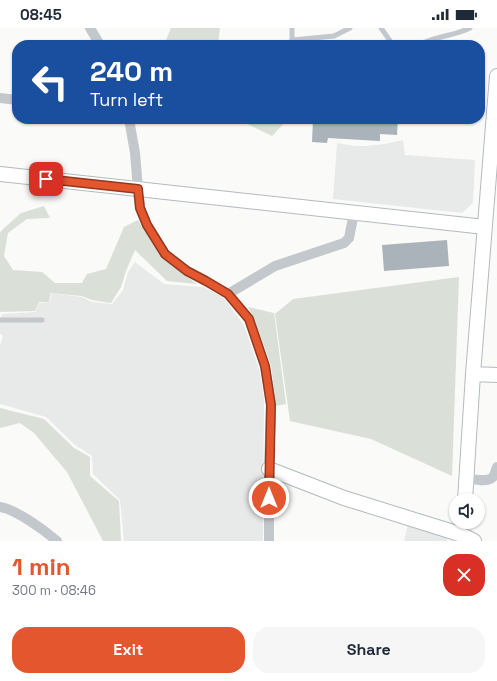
<!DOCTYPE html>
<meta charset="utf-8">
<style>
body{margin:0;font-family:"Space Grotesk",sans-serif;background:#f6f6f7;color:#1f2937;height:100vh;display:flex;flex-direction:column;font-size:15px;white-space:nowrap}
*{box-sizing:border-box;margin:0}
p{font-size:13px;color:#747a83}
.icon{flex:none;width:22px;height:22px;fill:none;stroke:currentColor;stroke-width:2;stroke-linecap:round;stroke-linejoin:round}
.map{position:relative;height:513px;overflow:hidden}
.side{display:flex;flex-direction:column;background:#fff;flex:1}
.side>*{flex:none}
.hud{position:absolute;left:12px;top:12px;width:473px;height:84px;border-radius:16px;box-shadow:0 1px 3px #0004;background:#1a4fa0;color:#fff;overflow:hidden}
.buttons{position:absolute;left:449px;top:465px;display:grid;gap:8px}
.buttons a{display:grid;place-items:center;width:36px;height:36px;border-radius:50%;background:#fff;box-shadow:0 1px 3px #0004;font-size:20px}
.pin{position:absolute;display:grid;place-items:center;width:34px;height:34px;color:#fff;margin:-17px;border-radius:8px;box-shadow:0 2px 6px #0006}
.me{position:absolute;width:44px;margin:-22px;rotate:0deg;stroke-linejoin:round;filter:drop-shadow(0 0 3px #0008)}
.turn{display:flex;align-items:center;gap:14px;height:84px;padding:0 12px;font-size:18px}
.turn .icon{width:52px;height:52px;stroke-width:2.5}
.turn b{display:block;font-size:28px;line-height:34px}
.round{display:grid;place-items:center;flex:none;width:42px;height:42px;border-radius:16px;background:#f6f6f7}
.overview{display:flex;align-items:center;justify-content:space-between;height:68px;padding:0 12px}
h1{font-size:24px;font-weight:600;line-height:30px;color:#e4572e}
.button{display:flex;gap:8px;margin-top:auto;padding:8px 12px}
.button a{flex:1;height:46px;border-radius:16px;background:#e4572e;color:#fff;font-size:16px;font-weight:600;line-height:46px;text-align:center}
.button a+a{background:#f6f6f7;color:#1f2937}
.status{display:flex;justify-content:space-between;align-items:center;height:28px;padding:0 20px;background:#fff;direction:ltr}
.status svg{height:11px;fill:currentColor}
.map>svg:first-child{display:block}
.built{fill:#e8e9e9}
.green{fill:#dadfd7}
.building{fill:#aab3b9}
.lines{fill:none;stroke-linecap:round;stroke-linejoin:round}
.secondary-casing{stroke:#b3babf;stroke-width:16}
.lane{stroke:#c3c8cc;stroke-width:5}
.street{stroke:#c3c8cc;stroke-width:10}
.secondary{stroke:#fff;stroke-width:14}
.route-casing{stroke:#94391e;stroke-width:10}
.route{stroke:#e4572e;stroke-width:7}
</style>
<div class="status"><b>08:45</b><svg viewBox="0 0 49 12"><path d="M0 12V9h3v3zM5 12V6h3v6zM10 12V3h3v9zM15 12V0h3v12zM26 1h20v11H26zM47 4h2v5h-2z"/></svg></div>
<div class="map">
<svg width="497" height="513" viewBox="0 0 497 513">
<rect width="100%" height="100%" fill="#fafaf8"/>
<path class="built" d="M403,112L405,127L475,132L473,175L462,185L333,171L337,115L355,118H365L385,116Z
M135,234L164,256L203,259L223,269L244,297L259,341L264,370L263,513H124L120,472L93,446L92,428L75,417L46,389L0,376V317L3,308L0,305V291L2,286L35,284L39,275L50,274L52,265L82,269L92,274L112,276L123,262L128,244Z
M408,495L447,509V513H404Z"/>
<path class="green" d="M171,0H220L218,17H164Z
M237,91H288L272,108Z
M44,178L50,190L27,191L8,205L4,228L13,242L42,244L55,255H82L87,246L106,241L124,199L138,192L158,224L172,238L197,256L167,253L135,222L126,243L121,259L111,275L92,272L82,268L51,265L49,274H39L35,283L0,284V205L2,202L21,185Z
M459,249L452,448L371,411L290,393L275,286L293,271Z
M248,279L274,285L286,376L276,378L271,337L254,290Z
M0,380L44,391L74,420L90,429V448L119,473L121,513H103L67,444L34,405L20,395L0,400Z"/>
<path class="building" d="M313,91H398L397,107L380,106V113L328,110L327,115L312,114Z
M447,212L449,238L384,243L382,217Z"/>
<g class="lines">
<defs>
<path id="secondary" d="M0,146L485,199
M473,346L497,347
M269,441L344,470L450,503L462,507L474,513
M465,472L473,346L497,48"/>
</defs>
<use href="#secondary" class="secondary-casing"/>
<path class="lane" d="M381,0L393,17
M292,12V0
M272,17L290,15L292,12L334,8L350,0
M419,17C435,8 454,8 470,0
M0,292H42"/>
<path class="street" d="M90,0L100,17
M0,70L17,72
M129,91L135,125L138,161L140,180L147,197L165,226L187,243L206,253L228,266L249,291L265,338L271,377L269,441V513
M228,266L275,238L344,215L349,210L354,185
M466,450C474,451 487,455 493,449C495,446 496,442 497,439
M0,479C17,482 44,502 57,513"/>
<use href="#secondary" class="secondary"/>
</g>
<g class="lines">
<defs>
<path id="route" d="M46,151L138,161L140,180L147,197L165,226L187,243L206,253L228,266L249,291L265,338L271,377L269,470"/>
</defs>
<use href="#route" class="route-casing"/>
<use href="#route" class="route"/>
</g>
</svg>
<div class="buttons">
<a><svg class="icon" aria-label="sound" viewBox="0 0 24 24"><path d="M4 9h4l5-4v14l-5-4H4zM17 9q2 3 0 6"/></svg></a>
</div>
<div class="pin" style="left:46px;top:151px;background:#d93025"><svg class="icon" aria-label="arrive" viewBox="0 0 24 24"><path d="M6 21V4h12l-3 4 3 4H6"/></svg></div>
<svg class="me" style="left:269px;top:470px" viewBox="-20 -20 40 40"><circle r="17" fill="#e4572e" stroke="#fff" stroke-width="3"/><path d="M0-11L8 9 0 5-8 9z" fill="#fff"/></svg>
<div class="hud">
<div class="turn"><svg class="icon" aria-label="left" viewBox="0 0 24 24"><path d="M17 20v-9H6M10 6l-5 5 5 5"/></svg><div><b>240 m</b>Turn left</div></div>
</div>
</div>
<section class="side">
<div class="overview"><div><h1>1 min</h1><p>300 m · 08:46</p></div><a class="round" style="background:#d93025;color:#fff"><svg class="icon" aria-label="close" viewBox="0 0 24 24"><path d="M6 6l12 12M18 6L6 18"/></svg></a></div>
<div class="button"><a>Exit</a><a>Share</a></div>
</section>
